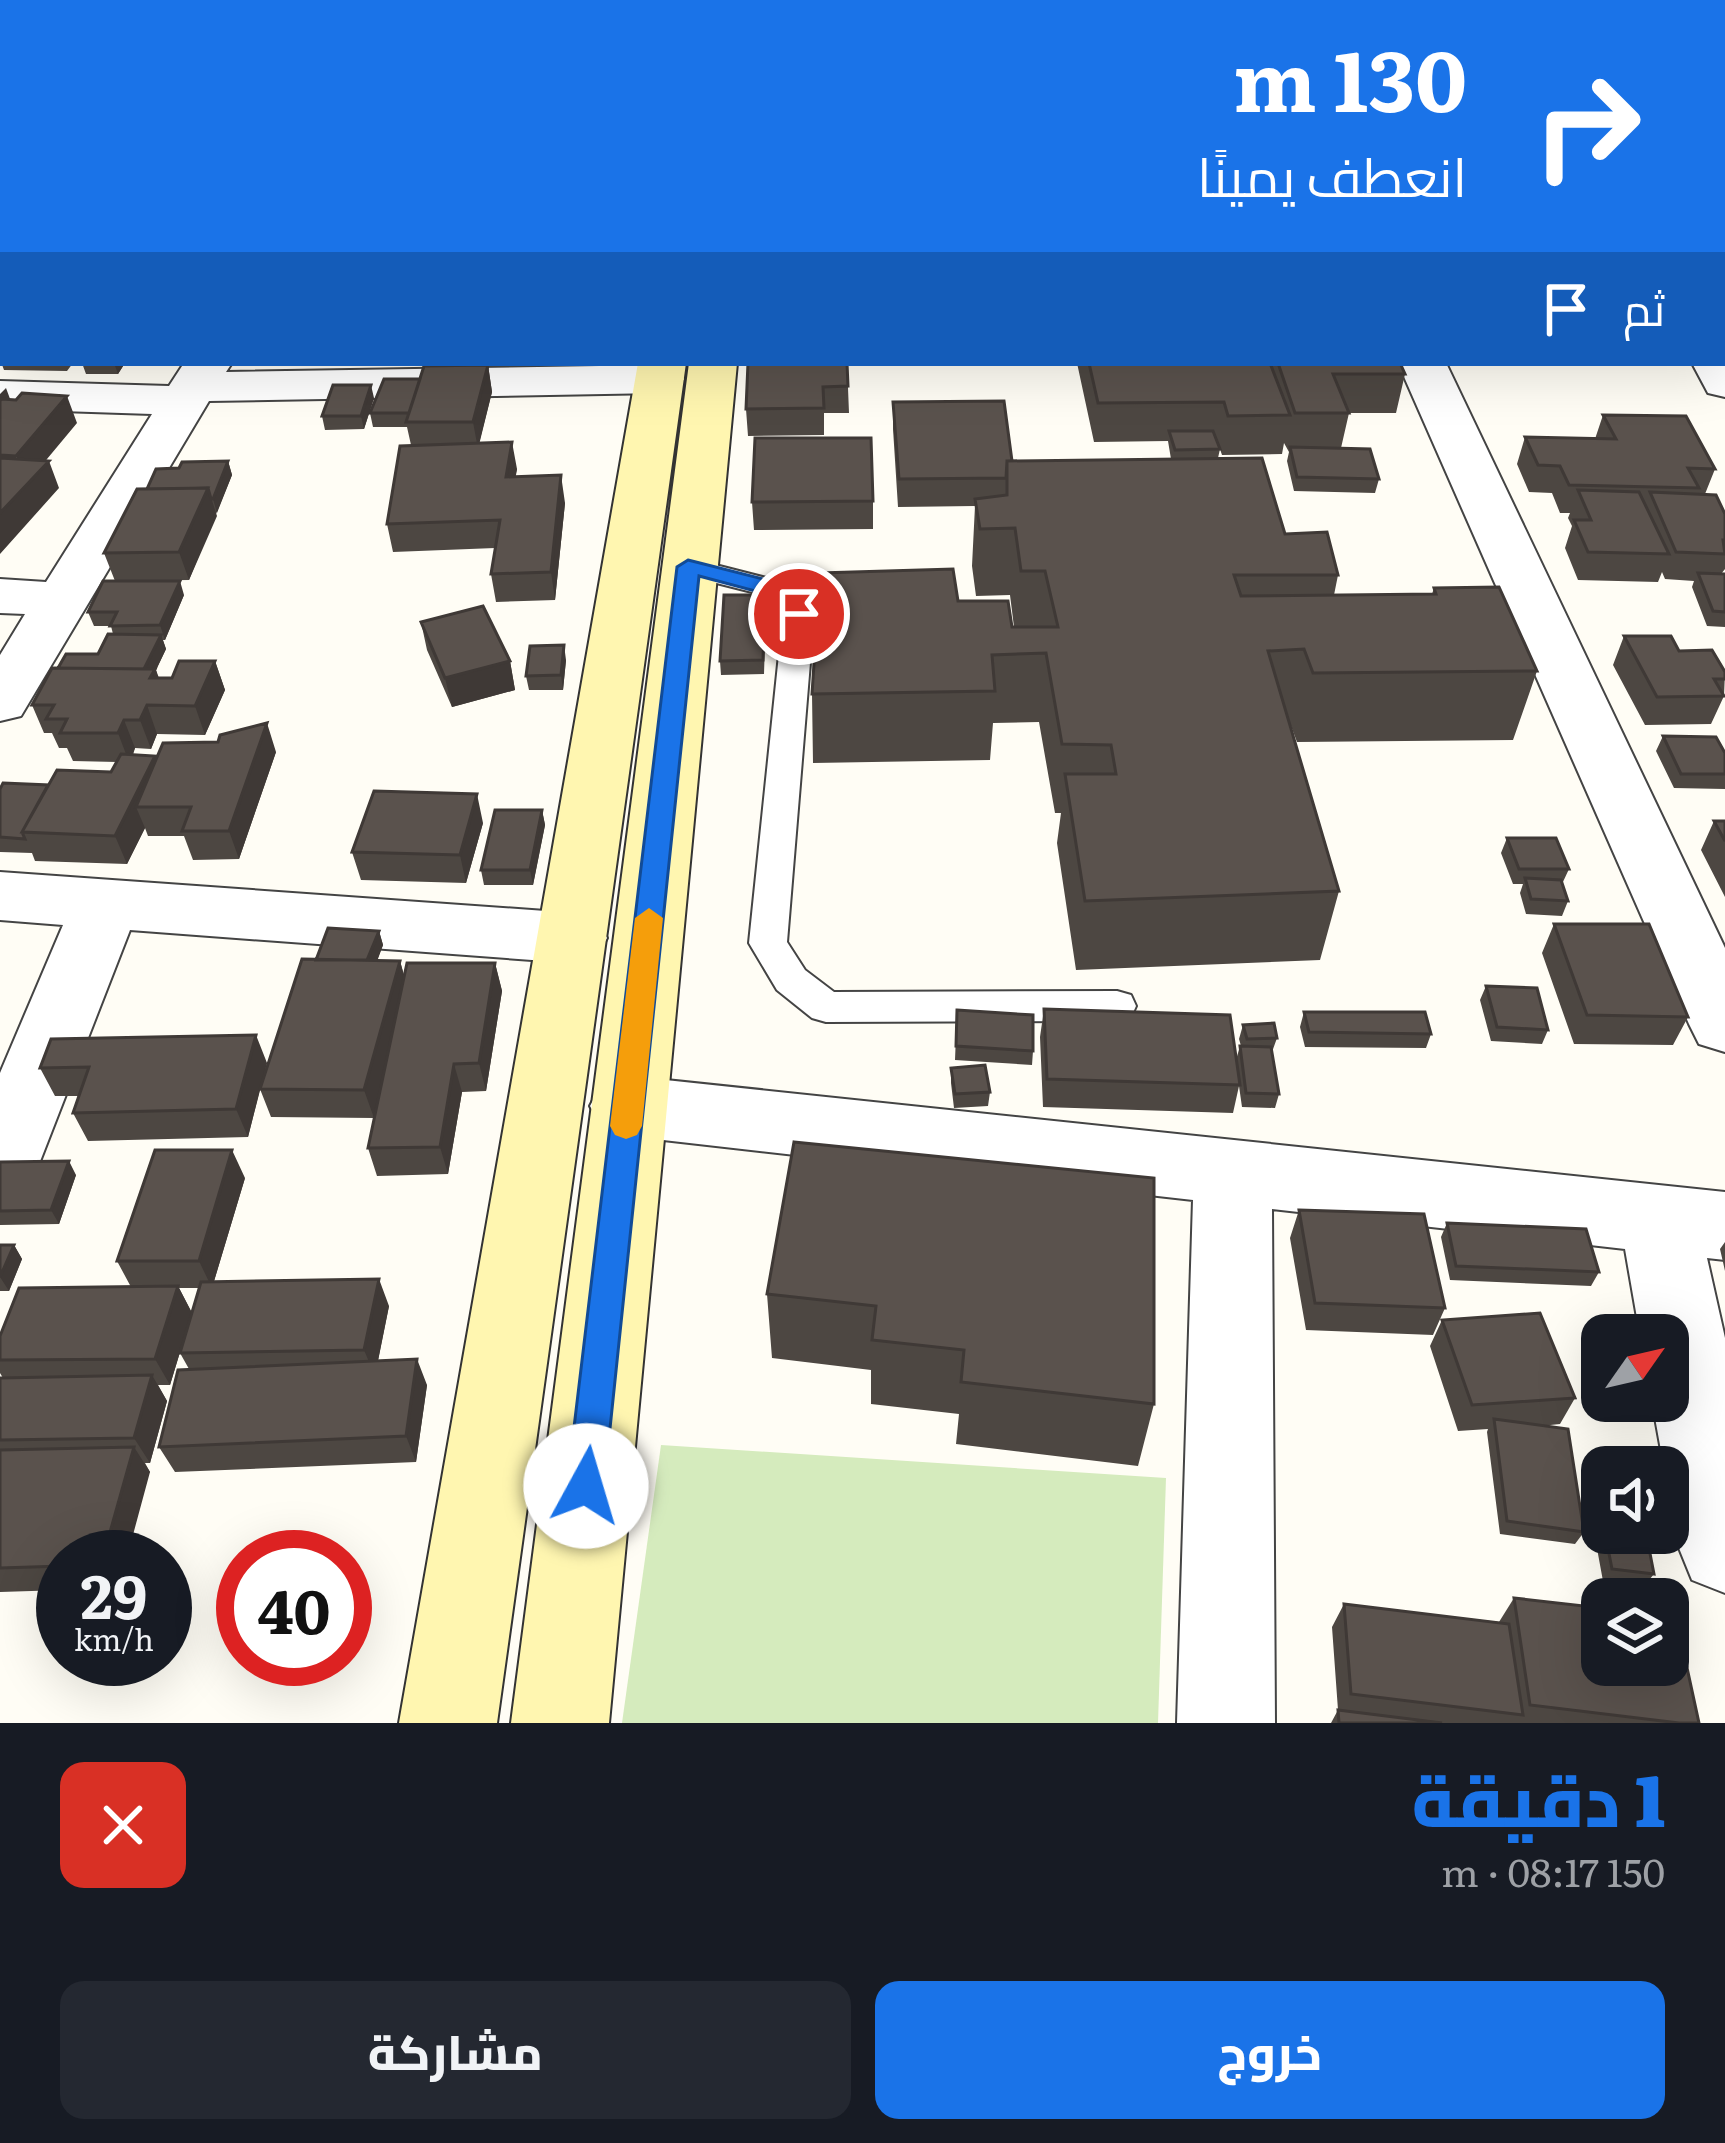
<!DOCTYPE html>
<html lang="ar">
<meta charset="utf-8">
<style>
body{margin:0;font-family:Literata,Cairo,serif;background:#242831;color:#f1f3f6;direction:rtl;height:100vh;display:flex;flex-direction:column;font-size:45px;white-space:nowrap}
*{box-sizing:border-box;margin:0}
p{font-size:39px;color:#9ea1a6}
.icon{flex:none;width:66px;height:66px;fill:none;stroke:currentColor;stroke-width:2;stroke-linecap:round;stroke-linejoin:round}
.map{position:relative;height:1723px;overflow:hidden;direction:ltr}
.details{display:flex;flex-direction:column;background:#171b24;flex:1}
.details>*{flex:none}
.top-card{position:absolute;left:0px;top:0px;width:1725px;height:366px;box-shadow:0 12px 48px #0002;direction:rtl;background:#1a73e8;color:#fff;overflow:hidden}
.needle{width:78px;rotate:56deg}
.controls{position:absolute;left:1581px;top:1314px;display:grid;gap:24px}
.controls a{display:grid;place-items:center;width:108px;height:108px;border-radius:24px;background:#171b24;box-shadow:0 12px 48px #0002;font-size:60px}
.speed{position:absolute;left:36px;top:1530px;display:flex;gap:24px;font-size:60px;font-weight:700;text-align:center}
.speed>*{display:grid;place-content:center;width:156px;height:156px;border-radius:50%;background:#171b24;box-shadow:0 12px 48px #0002;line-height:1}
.speed small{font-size:30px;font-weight:400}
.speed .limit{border:18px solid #d22;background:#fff;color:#111}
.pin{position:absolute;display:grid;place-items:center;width:102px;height:102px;color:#fff;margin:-51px;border:6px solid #fff;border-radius:50%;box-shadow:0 3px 12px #0007}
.me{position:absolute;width:132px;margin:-66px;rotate:6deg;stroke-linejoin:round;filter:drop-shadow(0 0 9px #0008)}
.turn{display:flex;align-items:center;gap:42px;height:252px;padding:0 60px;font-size:54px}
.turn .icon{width:156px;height:156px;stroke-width:2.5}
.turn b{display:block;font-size:84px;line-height:102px}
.then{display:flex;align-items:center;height:114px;padding:0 60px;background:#0003;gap:24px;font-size:45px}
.round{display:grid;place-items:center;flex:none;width:126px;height:126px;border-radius:24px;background:#242831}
.head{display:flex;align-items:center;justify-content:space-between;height:204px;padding:0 60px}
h1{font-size:72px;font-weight:800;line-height:90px;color:#1a73e8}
.button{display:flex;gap:24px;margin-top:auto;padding:24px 60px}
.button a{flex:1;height:138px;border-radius:24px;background:#1a73e8;color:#fff;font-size:48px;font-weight:800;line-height:138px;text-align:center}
.button a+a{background:#242831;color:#f1f3f6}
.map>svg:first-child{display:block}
.green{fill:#d5ebbd}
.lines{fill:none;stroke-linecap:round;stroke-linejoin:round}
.lane-casing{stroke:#444;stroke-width:4}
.street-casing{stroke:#444;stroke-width:4}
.secondary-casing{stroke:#333;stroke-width:4}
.lane{fill:#fff;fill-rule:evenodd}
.street{fill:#fff;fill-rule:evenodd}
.secondary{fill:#fff6b0;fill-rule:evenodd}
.wall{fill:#4d4742;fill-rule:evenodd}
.shaded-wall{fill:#3f3936}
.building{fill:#5a524d;stroke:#3f3936;stroke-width:3}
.route{fill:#1a73e8;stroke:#114b97;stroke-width:3}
.slow{fill:#f59e0b}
</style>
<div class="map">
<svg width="1725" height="1723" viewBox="0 0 1725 1723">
<rect width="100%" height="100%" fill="#fffdf5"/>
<path class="green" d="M661,1445L1166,1478L1158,1723H622Z"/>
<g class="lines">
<defs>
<path id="lane" d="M688,558L782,582L814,614L787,942L805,970L834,992L1117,991L1131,995L1136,1006L1131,1017L1117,1021L826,1022L812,1018L777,990L749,943L783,616L760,594L677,573L673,567Z"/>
<path id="street" d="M1674,0H1709L1711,3H1676Z
M3,222V251L0,252V223Z
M1722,350L1725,351V397L1708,393L1692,363H1722Z
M184,363H232L226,372L660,365L677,369L684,379L677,389L660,393L209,401L21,716L0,721V655L25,614L0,613V579L46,582L152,414L0,409V381L169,386Z
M1398,363H1446L1725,948V1052L1699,1044L1689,1024Z
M0,872L573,913L597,920L607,938L597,956L573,963L130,930L39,1164L27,1187L0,1196V1073L63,925L0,920Z
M628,1076L1725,1192V1260L1707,1258L1725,1338V1593L1692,1580L1679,1548L1668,1467H1664L1652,1401H1668V1335H1640L1625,1249L1272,1209L1275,1723H1177L1193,1200L628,1136L601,1127L590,1106L601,1085Z"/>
<path id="secondary" d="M811,0H845L809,3Z
M638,363H686L497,1723H399Z
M689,363H737L609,1723H511Z"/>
</defs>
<use href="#lane" class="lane-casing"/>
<use href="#street" class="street-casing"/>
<use href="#secondary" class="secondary-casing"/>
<use href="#lane" class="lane"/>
<use href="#street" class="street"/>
<use href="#secondary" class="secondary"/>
</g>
<path class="wall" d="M1722,158H1725V217H1722Z
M1722,217H1725V307L1722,303Z
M0,298H3V363H73L67,371L4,370L0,359Z
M82,363H125L118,374H86Z
M371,363H499L372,366Z
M847,363L849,413H824V435L748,436L746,409Z
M1077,363H1400L1405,374L1396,413H1349L1341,448L1379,479L1375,493L1294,491L1287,461L1289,452L1284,443L1282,454L1222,455L1220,449L1218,458L1285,534L1338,575L1334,595L1432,594L1434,588L1537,671L1513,740L1297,742L1288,718L1339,891L1320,960L1076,970L1057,843L1061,813H1055L1039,722L993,723L990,760L813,763L812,694L958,601L1014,627L1010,595L976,596L972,566L975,506L898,507L893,429V402L1012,461L1171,459L1168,441L1094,442Z
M488,365L492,392L479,443L517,469L515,477L565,503L555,600L496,602L491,574L495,548L393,552L387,524L411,445L407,427H373L370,413L420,379Z
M374,398L364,429L325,430L322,416Z
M1603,415L1715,469L1705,494L1725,514V569L1721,574H1725V627L1707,626L1692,587L1694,581L1665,579L1662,572L1658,582L1578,580L1565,548L1572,526L1568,518L1570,513H1560L1552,493L1529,492L1517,464L1525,437L1595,439Z
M228,461L232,475L189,580L115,581L104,553L179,468Z
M873,501V529L754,530L752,502Z
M184,595L165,640H163L166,649L156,670L158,678H172L215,661L225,690L205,735L157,734L151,749L135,748L133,755L155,756L157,759L276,752L239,859L193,860L184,836H148L145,828L127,864L35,861L32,853L0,852V789L48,785L111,772L117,762L73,761L67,748H59L52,733H44L32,705L98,654L113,634L111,626H94L88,612Z
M766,609L764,674L721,675L720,661Z
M421,622L510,661L515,690L452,707L427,650Z
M1624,636L1679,651L1725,672L1724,696L1711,724L1645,725L1613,665Z
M566,660L563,690H529L526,676Z
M1663,736L1725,753V789L1674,788L1656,751Z
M542,810L545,825L533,885H484L481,870Z
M1714,821H1725V897L1701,850Z
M483,823L466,883L361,880L352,852Z
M1507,838L1569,869L1562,884L1568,901L1562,916L1526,914L1520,893L1523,884H1513L1501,853Z
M1554,924L1688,1017L1673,1045L1574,1044L1542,953Z
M379,931L383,945L377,960L400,961L404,976L495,963L502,991L486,1091L462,1092L448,1174L377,1176L368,1148L374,1118L271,1117L260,1089L248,1137L88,1141L73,1113L79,1096H55L40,1068L267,1063L261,1084L316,960Z
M1486,986L1548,1030L1542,1044L1491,1041L1480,1000Z
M1044,1009L1236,1060L1240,1046H1241L1239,1039L1243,1025L1277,1038L1272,1052L1279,1094L1275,1108L1242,1107L1239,1086L1233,1113L1043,1107L1040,1037Z
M957,1010L1033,1051L1032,1065L955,1060Z
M1304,1012L1431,1034L1426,1048L1305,1047L1300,1027Z
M951,1068L990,1092L988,1106L954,1108L951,1083Z
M0,1162L76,1175L59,1224L0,1225Z
M245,1178L214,1281L389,1306L378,1360L427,1385L416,1462L175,1472L159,1447L189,1369L180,1353L186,1332L170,1385H158L167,1401L150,1463H145L150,1472L63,1557V1590L0,1592V1378H3L0,1373V1336L131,1287L117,1261ZM179,1288H199L192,1313Z
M1154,1178V1404L1138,1466L956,1444L959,1414L871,1404V1370L772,1358L767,1294Z
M1299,1210L1445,1308L1433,1335L1306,1330L1290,1238Z
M1447,1223L1599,1272L1591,1286L1450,1280L1441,1237Z
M1725,1242V1271L1720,1249Z
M0,1245H14L22,1259L9,1291H0Z
M1442,1320L1575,1398L1560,1424L1541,1426L1584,1532L1575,1544L1500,1534L1487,1432L1488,1429L1458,1431L1430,1346Z
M1600,1503H1602V1533H1646L1654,1574L1644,1586L1603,1581L1591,1516Z
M1514,1598L1699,1723H1331L1338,1710L1332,1627L1344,1604L1499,1622Z"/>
<path class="shaded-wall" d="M114,363H125L118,374Z
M488,365L492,392L478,449L473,422Z
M371,385L374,398L364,429L361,416Z
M6,388L16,415L0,432V394Z
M67,396L77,423L27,483L16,456Z
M512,442L517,469L511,505L506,477Z
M49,461L59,488L0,554V513Z
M228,461L232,475L217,513L213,499Z
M561,475L565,503L555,600L551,572Z
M208,488L217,516L189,580L179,552Z
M180,581L184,595L165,640L160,625Z
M161,635L166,649L156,670L166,697L140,676Z
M564,645L566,660L563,690L561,675Z
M215,661L225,690L205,735L195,706Z
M510,661L515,690L452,707L445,678Z
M147,705L157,734L151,749L140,720Z
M124,720L135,748L129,762L118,733Z
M267,723L276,752L239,859L229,831Z
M155,756L166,784L136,807L145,828L127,864L115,836Z
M477,794L483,823L466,883L460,855Z
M542,810L545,825L533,885L530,870Z
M379,931L383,945L371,978L366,963Z
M400,961L408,989L374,1118L364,1090Z
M495,963L502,991L486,1091L479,1063Z
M256,1035L267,1063L248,1137L236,1109Z
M454,1064L462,1092L448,1174L440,1147Z
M232,1150L245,1178L212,1288L199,1261Z
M69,1161L76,1175L59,1224L51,1210Z
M14,1245L22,1259L9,1291L0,1277Z
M379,1279L389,1306L375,1376L364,1350Z
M178,1286L192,1313L170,1385L155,1359Z
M417,1359L427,1385L416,1462L406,1436Z
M152,1375L167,1401L150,1463L134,1438Z
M134,1447L150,1472L127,1557H103Z"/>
<path class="building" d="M1722,158H1725V192H1722Z
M1722,217H1725V268L1722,264Z
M0,298H3V315L0,319Z
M748,363H847L848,386L823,387L824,408L746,409Z
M1089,363H1270L1290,415L1228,416L1224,402L1098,403Z
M1278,363H1400L1405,374H1333L1349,413H1295Z
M488,365L473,422H406L424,366Z
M384,379H420L409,413H370Z
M333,385H371L361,416H322Z
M22,393L67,396L16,456L0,455V401L2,399L16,400Z
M1004,401L1012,461H1007L1006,478L899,479L893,402Z
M1603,415L1686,416L1715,469L1688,468L1699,488L1569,485L1560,466L1538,465L1525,437L1616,439Z
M1169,431H1213L1220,449L1175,450Z
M755,438H871L873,501L752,502Z
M512,442L506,477L561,475L551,572L491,574L500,520L387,524L400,446Z
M1290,447L1370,449L1379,479L1297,477Z
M0,458L49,461L0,513Z
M1262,458L1285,534L1327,532L1338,575H1234L1241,596L1436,594L1434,588L1499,587L1537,671L1313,673L1304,649L1268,651L1339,891L1085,901L1065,774H1116L1111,745L1062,744L1046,653L992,655L995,691L812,694L820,573L953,569L958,601H1008L1012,627H1058L1045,571H1021L1015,528L980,529L975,499L1007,495V461Z
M228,461L213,499H211L208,488L147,489L156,469L179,468L182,462Z
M208,488L179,552L104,553L137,489Z
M1578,490L1639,492L1669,554L1588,552L1574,520H1591Z
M1650,492L1716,495L1725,514V540H1723L1725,554L1676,552Z
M1698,573L1725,574V612L1713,611Z
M103,581H180L160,625L110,626L117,612H88Z
M724,595H765L763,660L720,661Z
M483,606L510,661L445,678L421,622Z
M108,634L161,635L144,669L58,668L66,654H98Z
M1624,636H1671L1679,651L1712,650L1725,672V679H1714L1724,696L1657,697Z
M564,645L561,675L526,676L530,646Z
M179,661H215L195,706L147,705L140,720H124L118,733H60L67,719H46L54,705H32L52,668L155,669L150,678H172Z
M267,723L229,831H182L191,807H136L163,743L218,742L220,735Z
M1663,736L1716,737L1725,753V774H1681Z
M121,754L155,756L115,836L22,832L57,770L111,772Z
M3,783L48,785L22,832L25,839L0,837V789Z
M374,791L477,794L460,855L352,852Z
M495,810H542L530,870H481Z
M1714,821H1725V841Z
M1507,838H1556L1569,869H1519Z
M1525,878L1561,880L1568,901L1531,899Z
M1554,924H1649L1688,1017L1587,1015Z
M328,928L379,931L367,960H316Z
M302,959L400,961L364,1090L260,1089Z
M407,963H495L479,1063L454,1064L440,1147L368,1148Z
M1486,986L1537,988L1548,1030L1497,1027Z
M1044,1009L1230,1015L1240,1085L1047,1079Z
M957,1010L1033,1015V1051L956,1046Z
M1304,1012H1425L1431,1034L1309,1032Z
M1274,1023L1277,1038L1247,1039L1243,1025Z
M256,1035L236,1109L73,1113L89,1067L40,1068L51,1039Z
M1240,1046L1271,1047L1279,1094L1246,1093Z
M985,1065L990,1092L955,1094L951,1068Z
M794,1142L1154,1178V1404L961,1382L964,1350L872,1340L876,1306L767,1294Z
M155,1150H232L199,1261H117Z
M69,1161L51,1210L0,1211V1162Z
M1299,1210L1424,1214L1445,1308L1315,1303Z
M1447,1223L1586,1229L1599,1272L1456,1266Z
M0,1245H14L0,1277Z
M379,1279L364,1350L180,1353L201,1282Z
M178,1286L155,1359L0,1360V1336L19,1288Z
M1540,1313L1575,1398L1472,1405L1442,1320Z
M417,1359L406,1436L159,1447L178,1370Z
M152,1375L134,1438L0,1440V1378Z
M1494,1419L1568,1429L1584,1532L1507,1521Z
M134,1447L103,1557H63V1566L0,1568V1450Z
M1605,1533H1646L1654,1574L1612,1569Z
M1514,1598L1602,1608V1665H1668V1660L1686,1663L1699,1723H1679L1530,1705Z
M1344,1604L1509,1624L1523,1715L1351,1694Z
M1338,1710L1442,1723H1339Z"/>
<path class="route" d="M688,560L779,583L810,614L807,619H790L763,593L699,576L604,1486L599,1498L586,1503L573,1498L567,1486L677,567Z"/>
<path class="slow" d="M649,908L663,918L642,1126L637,1135L626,1139L615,1135L610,1126L635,918Z"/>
</svg>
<div class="controls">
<a><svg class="needle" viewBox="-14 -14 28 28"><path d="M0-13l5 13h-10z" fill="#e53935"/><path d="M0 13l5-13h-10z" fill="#9ea1a6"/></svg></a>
<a><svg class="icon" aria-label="sound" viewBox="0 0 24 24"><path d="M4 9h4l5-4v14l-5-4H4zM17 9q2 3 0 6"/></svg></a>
<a><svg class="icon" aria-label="layers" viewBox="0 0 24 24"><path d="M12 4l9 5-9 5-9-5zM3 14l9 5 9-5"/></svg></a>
</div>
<div class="speed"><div>29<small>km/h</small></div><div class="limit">40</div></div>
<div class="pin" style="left:799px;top:614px;background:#d93025"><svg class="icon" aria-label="arrive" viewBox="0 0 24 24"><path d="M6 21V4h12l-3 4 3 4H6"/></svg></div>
<svg class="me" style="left:586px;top:1486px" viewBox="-20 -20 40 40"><circle r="19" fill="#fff"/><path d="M0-13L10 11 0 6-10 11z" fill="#1a73e8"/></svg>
<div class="top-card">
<div class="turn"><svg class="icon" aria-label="right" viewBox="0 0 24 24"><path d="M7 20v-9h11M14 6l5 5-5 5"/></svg><div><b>130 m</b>انعطف يمينًا</div></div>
<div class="then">ثم<svg class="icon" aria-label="arrive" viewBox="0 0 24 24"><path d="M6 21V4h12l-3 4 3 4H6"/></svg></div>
</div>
</div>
<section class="details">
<div class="head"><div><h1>1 دقيقة</h1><p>150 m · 08:17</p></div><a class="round" style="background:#d93025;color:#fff"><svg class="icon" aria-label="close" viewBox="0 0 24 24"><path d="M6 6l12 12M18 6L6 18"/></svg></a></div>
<div class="button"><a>خروج</a><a>مشاركة</a></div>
</section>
